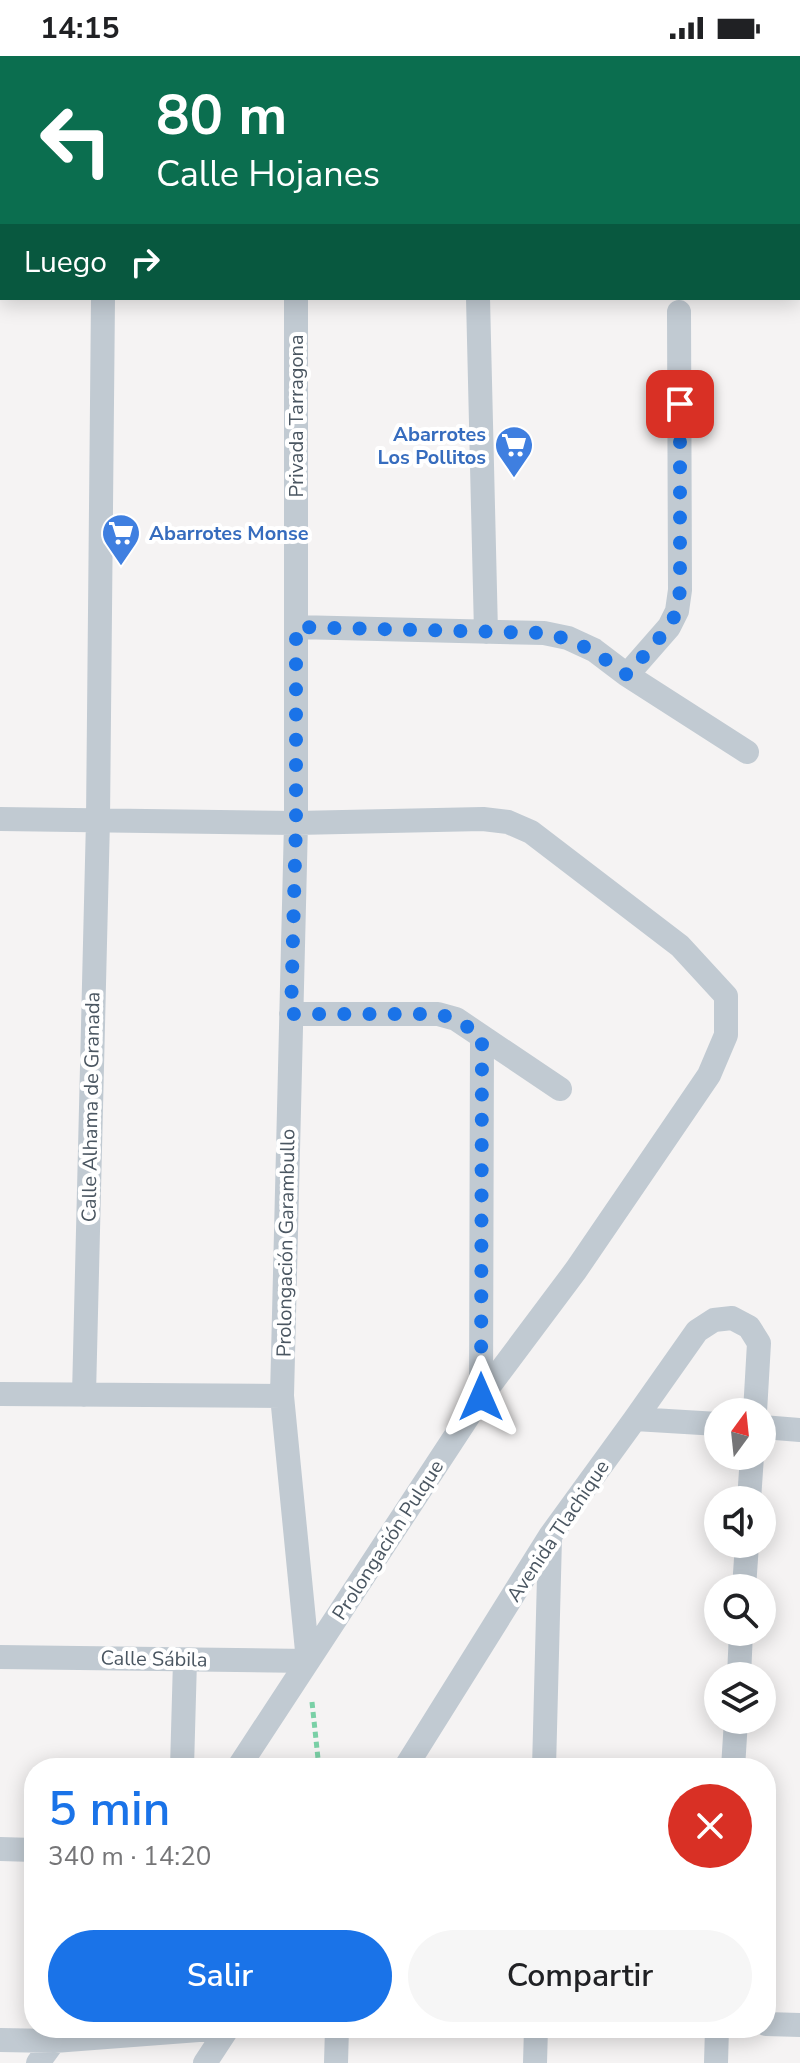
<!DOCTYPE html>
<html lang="es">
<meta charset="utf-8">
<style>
body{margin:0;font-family:"Nunito Sans",sans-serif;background:#f6f6f6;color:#202124;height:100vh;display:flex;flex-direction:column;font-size:30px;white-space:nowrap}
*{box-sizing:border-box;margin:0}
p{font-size:26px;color:#757577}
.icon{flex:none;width:44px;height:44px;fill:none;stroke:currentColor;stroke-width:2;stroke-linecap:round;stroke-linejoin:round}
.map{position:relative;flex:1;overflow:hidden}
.side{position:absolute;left:24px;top:1702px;width:752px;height:280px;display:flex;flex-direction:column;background:#fff;border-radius:32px;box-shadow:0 4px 20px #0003}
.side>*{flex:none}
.hud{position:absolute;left:0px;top:0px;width:800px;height:244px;box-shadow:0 4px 20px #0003;background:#0b6e4f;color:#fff;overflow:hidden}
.needle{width:52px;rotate:15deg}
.buttons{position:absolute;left:704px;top:1342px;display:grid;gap:16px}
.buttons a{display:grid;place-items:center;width:72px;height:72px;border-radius:50%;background:#fff;box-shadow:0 4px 20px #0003;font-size:40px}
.pin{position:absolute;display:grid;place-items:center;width:68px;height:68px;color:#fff;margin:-34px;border-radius:16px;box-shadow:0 4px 12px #0006}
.me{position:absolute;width:88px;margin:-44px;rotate:0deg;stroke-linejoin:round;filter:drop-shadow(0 0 6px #0008)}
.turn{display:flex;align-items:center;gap:28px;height:168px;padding:0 24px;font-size:36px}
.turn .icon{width:104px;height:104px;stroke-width:2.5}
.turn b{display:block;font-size:56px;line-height:68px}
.then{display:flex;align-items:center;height:76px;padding:0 24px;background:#0003;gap:16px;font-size:30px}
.round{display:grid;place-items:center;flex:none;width:84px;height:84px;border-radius:42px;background:#f6f6f6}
.headline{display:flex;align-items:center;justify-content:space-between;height:136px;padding:0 24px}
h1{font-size:48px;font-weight:600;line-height:60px;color:#1a73e8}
.cta{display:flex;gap:16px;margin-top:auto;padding:16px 24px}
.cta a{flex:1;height:92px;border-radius:48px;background:#1a73e8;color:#fff;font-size:32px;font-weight:600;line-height:92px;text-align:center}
.cta a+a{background:#f6f6f6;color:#202124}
.status{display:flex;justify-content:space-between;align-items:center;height:56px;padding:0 40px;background:#fff;direction:ltr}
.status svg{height:22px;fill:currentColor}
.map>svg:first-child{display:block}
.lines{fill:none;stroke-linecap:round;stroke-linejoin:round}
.path{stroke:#7ad0a6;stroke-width:5;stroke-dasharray:6 4;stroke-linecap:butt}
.minor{stroke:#c1cad2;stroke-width:24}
.route{stroke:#1a73e8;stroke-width:14;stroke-dasharray:0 25.2}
.labels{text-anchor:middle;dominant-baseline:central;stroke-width:8;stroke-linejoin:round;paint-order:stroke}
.street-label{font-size:20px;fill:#4a5661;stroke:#fff}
.shop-label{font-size:20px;font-weight:bold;fill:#366cbe;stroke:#fff;text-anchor:end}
</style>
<div class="status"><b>14:15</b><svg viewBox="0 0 49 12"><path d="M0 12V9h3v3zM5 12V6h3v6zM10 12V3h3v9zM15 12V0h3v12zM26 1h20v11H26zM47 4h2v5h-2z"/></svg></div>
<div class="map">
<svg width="800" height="2007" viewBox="0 0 800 2007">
<rect width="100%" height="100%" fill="#f5f3f3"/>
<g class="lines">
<path class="path" d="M312,1646L319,1712"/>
<path class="minor" d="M390,2V0
M445,2V0
M478,242L486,576
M296,571L544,577L568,582L594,594L627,619L747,696
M627,619L669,571L677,555L680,534L679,256
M0,763L296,767L483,763L508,766L531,776L680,890L726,940V979L709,1019L576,1214L481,1341L238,1712
M291,958H438L456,963L560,1033
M0,1338L282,1340
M84,1339L98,764L103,242
M481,1341L482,981
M635,1363L718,1368
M762,1371L800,1374
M749,1444L752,1400
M744,1532L747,1488
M0,1601L308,1605L282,1340L296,767V242
M739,1620L741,1576
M182,1712L185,1604
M405,1712L550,1480L635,1363L697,1275L714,1264L732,1262L749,1271L759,1287L755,1356
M544,1712L550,1482
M733,1712L736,1664
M0,1793L34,1794
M766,1968L800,1969
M0,1984L54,1985L225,1972
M38,2007L62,1974
M205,2007L228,1972
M336,2007L337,1972
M535,2007L536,1972
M716,2007L717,1972"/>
</g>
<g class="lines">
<path class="route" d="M481,1341L482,981L456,963L438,958H291L296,767V571L544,577C580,585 597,597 627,619L669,571L677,555L680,534V348"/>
</g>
<defs>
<symbol id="supermarket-pin" viewBox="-11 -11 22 30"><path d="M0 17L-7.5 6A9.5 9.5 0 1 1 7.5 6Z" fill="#3f7fe0" stroke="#fff"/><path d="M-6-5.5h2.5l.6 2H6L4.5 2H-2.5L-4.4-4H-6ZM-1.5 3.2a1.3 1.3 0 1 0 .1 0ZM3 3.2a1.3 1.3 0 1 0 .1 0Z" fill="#fff"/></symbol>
</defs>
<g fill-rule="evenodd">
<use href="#supermarket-pin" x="492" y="367" width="44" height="60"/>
<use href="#supermarket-pin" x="99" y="455" width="44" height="60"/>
</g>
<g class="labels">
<g class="street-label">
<text transform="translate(296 360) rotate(-90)">Privada Tarragona</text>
<text transform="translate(91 1051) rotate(-89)">Calle Alhama de Granada</text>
<text transform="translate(286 1187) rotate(-89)">Prolongación Garambullo</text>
<text transform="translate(558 1475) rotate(-56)">Avenida Tlachique</text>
<text transform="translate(388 1484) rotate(-57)">Prolongación Pulque</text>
<text transform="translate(154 1603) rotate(1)">Calle Sábila</text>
</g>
<g class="shop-label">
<text x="486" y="378">Abarrotes<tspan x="486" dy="23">Los Pollitos</tspan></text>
<text x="149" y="477" text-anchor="start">Abarrotes Monse</text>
</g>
</g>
</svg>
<div class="buttons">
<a><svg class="needle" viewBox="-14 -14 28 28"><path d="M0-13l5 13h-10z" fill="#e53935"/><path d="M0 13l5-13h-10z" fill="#757577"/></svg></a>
<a><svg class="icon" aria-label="sound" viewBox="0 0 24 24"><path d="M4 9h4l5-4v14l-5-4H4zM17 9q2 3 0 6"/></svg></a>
<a><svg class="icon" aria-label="search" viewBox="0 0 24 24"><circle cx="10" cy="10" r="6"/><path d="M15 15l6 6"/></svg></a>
<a><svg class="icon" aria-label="layers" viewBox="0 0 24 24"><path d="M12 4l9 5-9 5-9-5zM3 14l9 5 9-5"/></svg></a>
</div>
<div class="pin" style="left:680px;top:348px;background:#d93025"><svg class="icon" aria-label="arrive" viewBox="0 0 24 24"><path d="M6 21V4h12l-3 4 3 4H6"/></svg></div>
<svg class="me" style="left:481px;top:1341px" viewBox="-20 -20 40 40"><path d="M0-17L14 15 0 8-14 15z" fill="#1a73e8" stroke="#fff" stroke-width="4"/></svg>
<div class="hud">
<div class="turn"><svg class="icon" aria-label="left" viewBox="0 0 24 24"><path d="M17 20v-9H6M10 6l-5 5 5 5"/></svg><div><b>80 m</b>Calle Hojanes</div></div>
<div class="then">Luego<svg class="icon" aria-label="right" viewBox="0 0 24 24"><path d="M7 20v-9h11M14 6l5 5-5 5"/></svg></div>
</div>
<section class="side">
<div class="headline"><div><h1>5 min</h1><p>340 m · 14:20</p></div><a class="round" style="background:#d93025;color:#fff"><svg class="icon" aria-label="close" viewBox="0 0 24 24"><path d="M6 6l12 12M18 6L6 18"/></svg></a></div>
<div class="cta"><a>Salir</a><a>Compartir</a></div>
</section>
</div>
